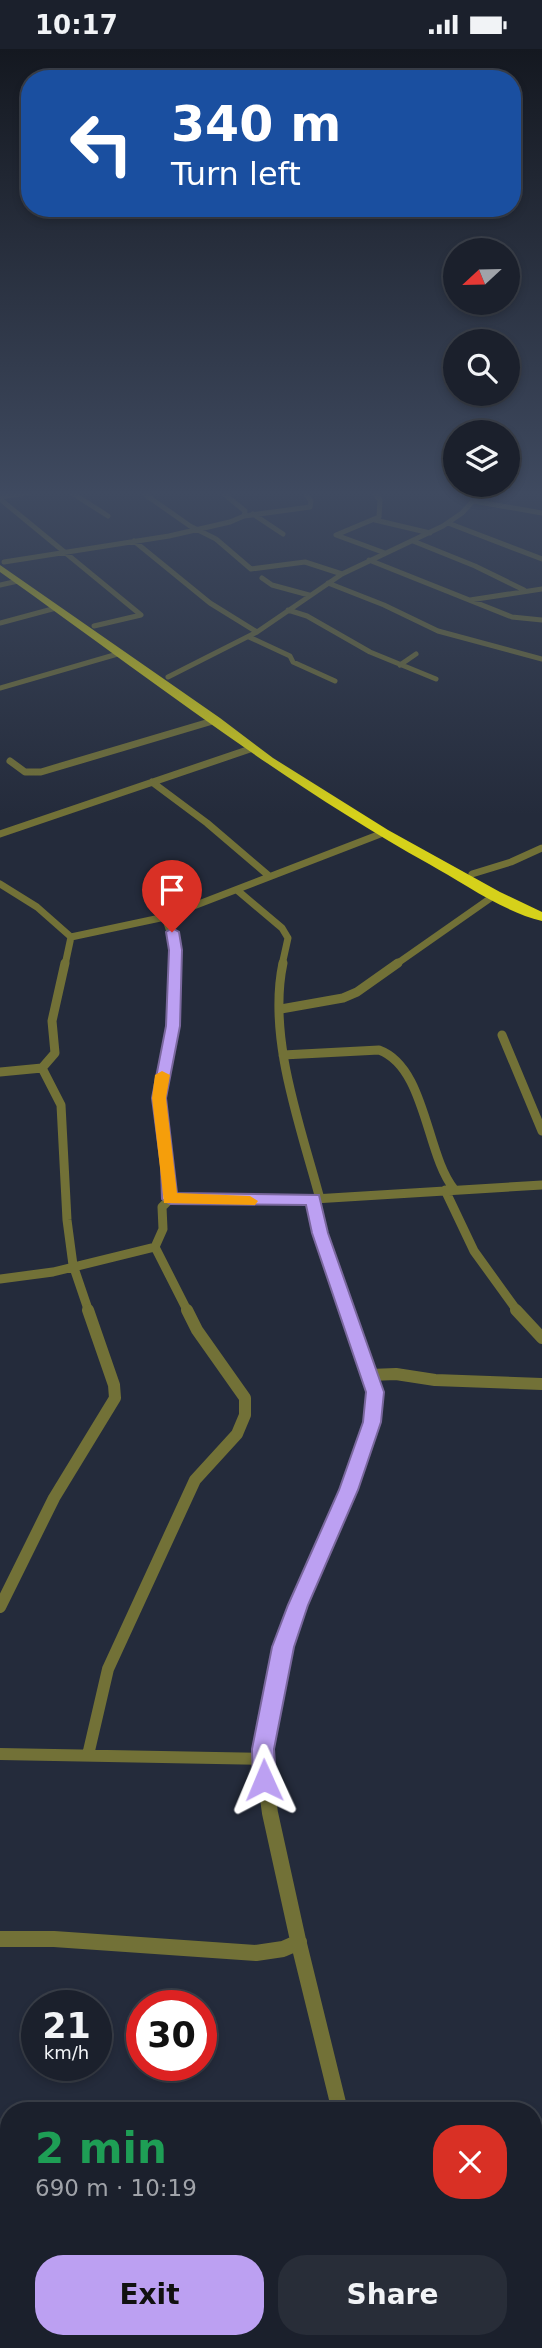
<!DOCTYPE html>
<meta charset="utf-8">
<style>
body{margin:0;font-family:"DejaVu Sans",sans-serif;background:#282d38;color:#f1f3f6;height:100vh;display:flex;flex-direction:column;font-size:26px;white-space:nowrap}
*{box-sizing:border-box;margin:0}
p{font-size:23px;color:#a0a3a9}
.icon{flex:none;width:38px;height:38px;fill:none;stroke:currentColor;stroke-width:2;stroke-linecap:round;stroke-linejoin:round}
.map{position:relative;flex:1;overflow:hidden}
.panel{position:absolute;left:0px;top:2053px;width:542px;height:247px;display:flex;flex-direction:column;background:#1b202c;border-radius:28px 28px 0 0;box-shadow:0 4px 10px #0003,0 0 0 2px #393e48}
.panel>*{flex:none}
.hud{position:absolute;left:21px;top:21px;width:500px;height:147px;border-radius:28px;box-shadow:0 4px 10px #0003,0 0 0 2px #393e48;background:#1a4fa0;color:#fff;overflow:hidden}
.needle{width:46px;rotate:248deg}
.tools{position:absolute;left:443px;top:189px;display:grid;gap:14px}
.tools a{display:grid;place-items:center;width:77px;height:77px;border-radius:50%;background:#1b202c;box-shadow:0 4px 10px #0003,0 0 0 2px #393e48;font-size:35px}
.speed{position:absolute;left:21px;top:1941px;display:flex;gap:14px;font-size:35px;font-weight:700;text-align:center}
.speed>*{display:grid;place-content:center;width:91px;height:91px;border-radius:50%;background:#1b202c;box-shadow:0 4px 10px #0003,0 0 0 2px #393e48;line-height:1}
.speed small{font-size:18px;font-weight:400}
.speed .limit{border:10px solid #d22;background:#fff;color:#111}
.pin{position:absolute;display:grid;place-items:center;width:60px;height:60px;color:#fff;margin:-72px -30px;border-radius:50% 50% 50% 0;rotate:-45deg;box-shadow:0 0 7px #0007}
.pin .icon{rotate:45deg}
.me{position:absolute;width:77px;margin:-38px;rotate:359deg;stroke-linejoin:round;filter:drop-shadow(0 0 5px #0008)}
.turn{display:flex;align-items:center;gap:24px;height:147px;padding:0 35px;font-size:32px}
.turn .icon{width:91px;height:91px;stroke-width:2.5}
.turn b{display:block;font-size:49px;line-height:60px}
.round{display:grid;place-items:center;flex:none;width:74px;height:74px;border-radius:28px;background:#282d38}
.overview{display:flex;align-items:center;justify-content:space-between;height:119px;padding:0 35px}
h1{font-size:42px;font-weight:700;line-height:52px;color:#1e9e55}
.button{display:flex;gap:14px;margin-top:auto;padding:14px 35px}
.button a{flex:1;height:80px;border-radius:28px;background:#bca0f2;color:#111;font-size:28px;font-weight:700;line-height:80px;text-align:center}
.button a+a{background:#282d38;color:#f1f3f6}
.status{display:flex;justify-content:space-between;align-items:center;height:49px;padding:0 35px;background:#1b202c;direction:ltr}
.status svg{height:19px;fill:currentColor}
.map>svg:first-child{display:block}
.lines{fill:none;stroke-linecap:round;stroke-linejoin:round}
.street-far4{stroke:#727137;stroke-width:5}
.street-far3{stroke:#727137;stroke-width:7}
.street-far2{stroke:#727137;stroke-width:9}
.street-far1{stroke:#727137;stroke-width:12}
.street{stroke:#727137;stroke-width:16}
.highway{fill:#d6d11a;fill-rule:evenodd}
.route{fill:#bca0f2;stroke:#7a689d;stroke-width:2}
.slow{fill:#f59e0b}
</style>
<div class="status"><b>10:17</b><svg viewBox="0 0 49 12"><path d="M0 12V9h3v3zM5 12V6h3v6zM10 12V3h3v9zM15 12V0h3v12zM26 1h20v11H26zM47 4h2v5h-2z"/></svg></div>
<div class="map">
<svg width="542" height="2299" viewBox="0 0 542 2299">
<rect width="100%" height="100%" fill="#242b3b"/>
<g class="lines">
<path class="street-far4" d="M72,444L108,467
M143,444L190,477L216,490L251,520L305,513L342,525
M374,444L380,451L379,468L336,486L385,504
M0,448L27,444
M0,450L141,566L94,577
M473,452L542,464
M253,465L283,485
M244,467L310,458L311,452L305,444
M375,471L430,484
M448,474L542,510
M134,492L210,554L257,583
M413,492L475,517L524,541
M369,511L512,568L542,571
M4,513L169,487L230,473L244,467L245,462L223,444
M262,529L272,536L309,546
M328,534L384,556L438,582L542,610
M0,536L18,532
M470,551L542,540
M288,561L307,567L370,603L436,630
M0,574L56,559
M249,588L290,607L293,613L335,632
M400,616L416,605
M168,628L257,583L342,525L443,477L462,464L473,452L471,444
M0,639L121,604"/>
<path class="street-far3" d="M10,712L25,723H41L216,671
M152,733L207,774L269,827
M0,785L253,699
M472,825L511,813L542,799
M0,835L37,858L71,888L65,916
M237,841L282,879L288,889L282,916
M165,868L176,901L175,916
M71,888L165,868L383,784
M395,916L495,846"/>
<path class="street-far2" d="M283,914C267,989 301,1078 320,1150
M281,960L343,949L357,943L398,914
M502,986L542,1082
M283,1006L379,1001C426,1018 426,1106 454,1140
M42,1019L61,1056L67,1171L73,1216L89,1263
M0,1023L42,1019L55,1004L52,972L65,914
M445,1141L474,1202L518,1263
M170,1150L159,1049L173,977L175,914
M314,1150V1164L348,1263
M155,1198L188,1263
M0,1230L53,1223L155,1198L163,1180L162,1158L170,1150H314L542,1136"/>
<path class="street-far1" d="M516,1261L542,1289
M370,1326L396,1325L435,1331L542,1335
M0,1558L54,1449L115,1349L114,1336L88,1261
M0,1705L264,1710
M88,1706L108,1620L195,1431L237,1385L245,1366V1349L197,1281L187,1261
M264,1714C259,1618 313,1531 347,1446C359,1417 373,1384 373,1353C373,1321 358,1291 347,1261"/>
<path class="street" d="M263,1712L270,1764L298,1891L340,2062
M0,1890H54L256,1904L283,1900L299,1893
M0,2151L9,2150
M534,2186L542,2188"/>
<path class="highway" d="M0,516L220,669L273,709L388,781L500,843L542,863V872C504,863 463,834 429,815C278,731 141,623 0,523Z"/>
</g>
<linearGradient id="sky" x2="0" y2="1"><stop stop-color="#141820"/><stop offset="0.58" stop-color="#3f4a60"/><stop offset="1" stop-color="#3f4a60" stop-opacity="0"/></linearGradient>
<rect width="542" height="766" fill="url(#sky)"/>
<path class="route" d="M172,879L179,883L182,901L180,977L166,1049L177,1144L319,1146L328,1184L384,1343L381,1373L358,1441L308,1556L294,1598L274,1700L276,1731L272,1739L264,1742L256,1739L253,1731L252,1700L272,1598L288,1556L339,1441L363,1373L366,1343L312,1184L306,1156L170,1155L162,1150L161,1117L152,1049L166,977L169,901L166,883Z"/>
<path class="slow" d="M162,1022L170,1026L166,1049L177,1144L250,1147L258,1152L255,1156L164,1154L152,1049L155,1026Z"/>
</svg>
<div class="tools">
<a><svg class="needle" viewBox="-14 -14 28 28"><path d="M0-13l5 13h-10z" fill="#e53935"/><path d="M0 13l5-13h-10z" fill="#a0a3a9"/></svg></a>
<a><svg class="icon" aria-label="search" viewBox="0 0 24 24"><circle cx="10" cy="10" r="6"/><path d="M15 15l6 6"/></svg></a>
<a><svg class="icon" aria-label="layers" viewBox="0 0 24 24"><path d="M12 4l9 5-9 5-9-5zM3 14l9 5 9-5"/></svg></a>
</div>
<div class="speed"><div>21<small>km/h</small></div><div class="limit">30</div></div>
<div class="pin" style="left:172px;top:883px;background:#d93025"><svg class="icon" aria-label="arrive" viewBox="0 0 24 24"><path d="M6 21V4h12l-3 4 3 4H6"/></svg></div>
<svg class="me" style="left:264px;top:1731px" viewBox="-20 -20 40 40"><path d="M0-17L14 15 0 8-14 15z" fill="#bca0f2" stroke="#fff" stroke-width="4"/></svg>
<div class="hud">
<div class="turn"><svg class="icon" aria-label="left" viewBox="0 0 24 24"><path d="M17 20v-9H6M10 6l-5 5 5 5"/></svg><div><b>340 m</b>Turn left</div></div>
</div>
<section class="panel">
<div class="overview"><div><h1>2 min</h1><p>690 m · 10:19</p></div><a class="round" style="background:#d93025;color:#fff"><svg class="icon" aria-label="close" viewBox="0 0 24 24"><path d="M6 6l12 12M18 6L6 18"/></svg></a></div>
<div class="button"><a>Exit</a><a>Share</a></div>
</section>
</div>
